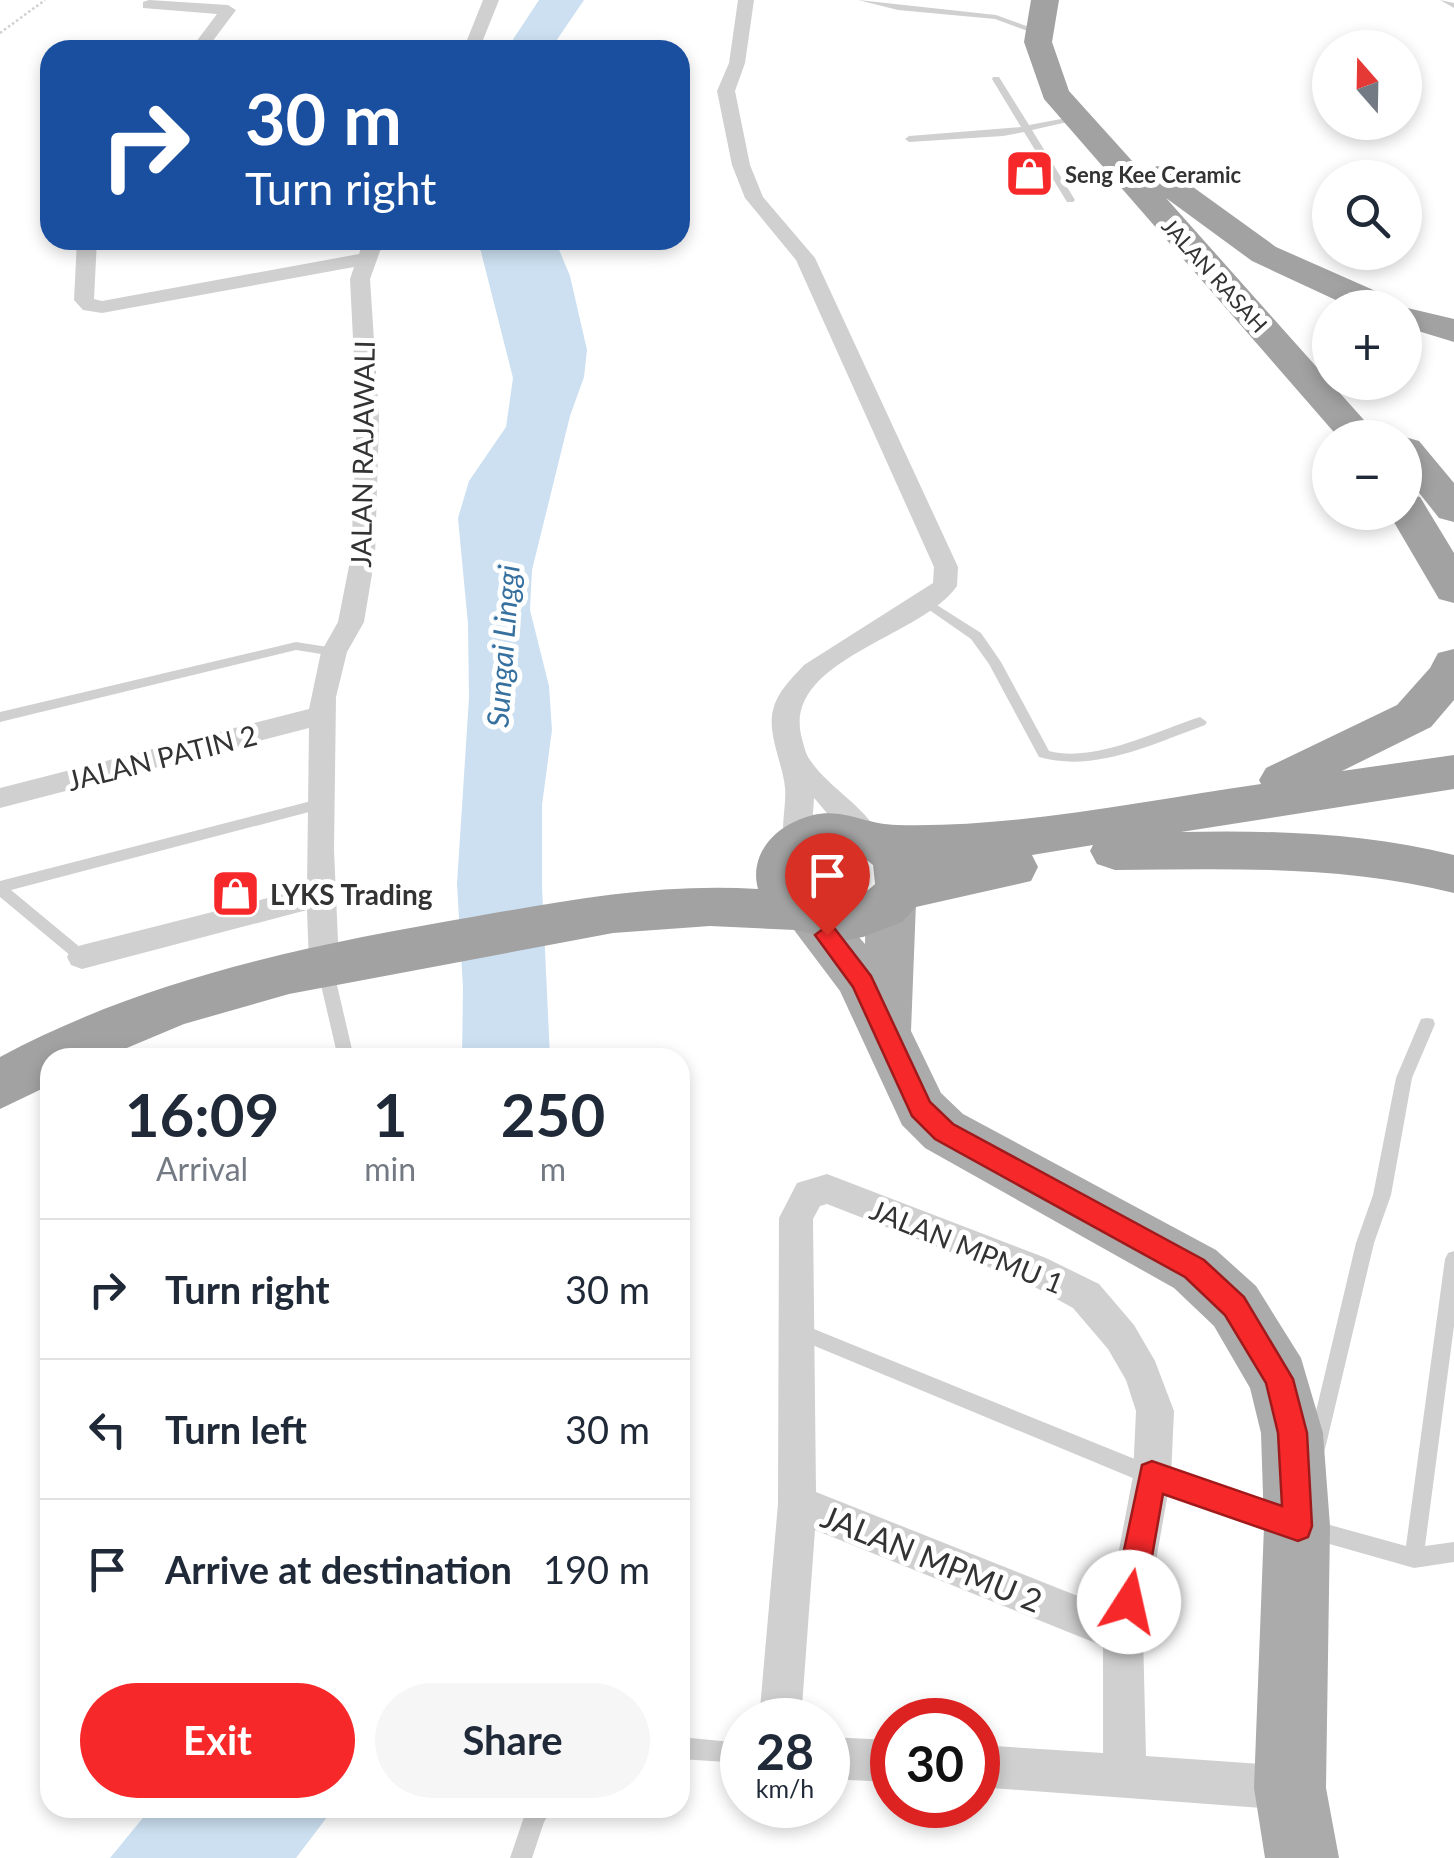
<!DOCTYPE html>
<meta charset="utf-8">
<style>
body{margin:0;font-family:Lato,sans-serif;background:#f6f6f7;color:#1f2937;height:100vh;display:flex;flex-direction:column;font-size:38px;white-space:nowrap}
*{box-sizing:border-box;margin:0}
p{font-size:32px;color:#747a83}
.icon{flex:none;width:55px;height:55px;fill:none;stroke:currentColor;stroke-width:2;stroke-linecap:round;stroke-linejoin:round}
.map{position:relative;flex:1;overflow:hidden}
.sheet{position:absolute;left:40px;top:1048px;width:650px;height:770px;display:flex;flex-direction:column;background:#fff;border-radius:30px;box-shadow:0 5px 15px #0003}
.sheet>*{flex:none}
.top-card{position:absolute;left:40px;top:40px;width:650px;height:210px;border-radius:30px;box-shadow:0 5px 15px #0003;background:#1a4fa0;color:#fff;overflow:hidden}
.needle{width:65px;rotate:340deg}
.fabs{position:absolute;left:1312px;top:30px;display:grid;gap:20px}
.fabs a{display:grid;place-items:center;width:110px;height:110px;border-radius:50%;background:#fff;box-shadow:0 5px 15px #0003;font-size:50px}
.speed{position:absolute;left:720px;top:1698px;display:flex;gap:20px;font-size:50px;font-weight:700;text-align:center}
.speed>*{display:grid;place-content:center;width:130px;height:130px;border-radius:50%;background:#fff;box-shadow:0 5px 15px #0003;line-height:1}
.speed small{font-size:25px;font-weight:400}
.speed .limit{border:15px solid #d22;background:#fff;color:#111}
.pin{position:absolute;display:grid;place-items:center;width:85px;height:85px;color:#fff;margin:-102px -42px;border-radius:50% 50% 50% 0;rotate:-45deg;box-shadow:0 0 10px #0007}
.pin .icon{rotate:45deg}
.me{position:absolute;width:110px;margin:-55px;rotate:10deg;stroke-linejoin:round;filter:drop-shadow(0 0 8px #0008)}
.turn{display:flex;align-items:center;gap:35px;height:210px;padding:0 40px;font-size:45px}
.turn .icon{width:130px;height:130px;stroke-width:2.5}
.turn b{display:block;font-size:70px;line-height:85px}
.eta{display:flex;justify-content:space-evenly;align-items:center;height:170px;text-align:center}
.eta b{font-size:60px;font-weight:700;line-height:70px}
.primary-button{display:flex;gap:20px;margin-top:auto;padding:20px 40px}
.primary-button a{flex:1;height:115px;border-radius:60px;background:#f7282a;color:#fff;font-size:40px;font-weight:700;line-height:115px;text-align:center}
.primary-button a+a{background:#f6f6f7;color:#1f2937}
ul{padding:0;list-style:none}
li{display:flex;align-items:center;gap:30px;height:140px;padding:0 40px;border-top:2px solid #e0e1e3}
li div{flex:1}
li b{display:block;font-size:38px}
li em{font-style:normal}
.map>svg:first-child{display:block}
.water{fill:#cce0f1}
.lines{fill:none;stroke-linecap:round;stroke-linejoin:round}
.path{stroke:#d0d0d0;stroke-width:2.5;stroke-dasharray:2.5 2.5;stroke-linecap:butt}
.service{fill:#d0d0d0;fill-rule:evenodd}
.minor{fill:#d0d0d0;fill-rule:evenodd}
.primary{fill:#ababab;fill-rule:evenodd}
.trunk{fill:#a2a2a2;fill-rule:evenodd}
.route{fill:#f7282a;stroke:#a11a1b;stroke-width:2.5}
.labels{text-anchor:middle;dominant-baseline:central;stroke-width:10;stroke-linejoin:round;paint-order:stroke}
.far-poi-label{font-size:22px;font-weight:bold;fill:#333;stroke:#fff;text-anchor:start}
.far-street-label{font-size:22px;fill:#333;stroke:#fff}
.street-label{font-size:28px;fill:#333;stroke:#fff}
.poi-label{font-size:28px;font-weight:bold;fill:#333;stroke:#fff;text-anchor:start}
.water-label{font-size:30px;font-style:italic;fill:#36709f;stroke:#fff}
.near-street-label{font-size:32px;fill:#333;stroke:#fff}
</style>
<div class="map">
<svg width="1454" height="1858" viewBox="0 0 1454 1858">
<rect width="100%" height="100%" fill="#fff"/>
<path class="water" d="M539,0H584L550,50H506Z
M478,240H555L570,276L587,350L584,377L570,416L532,570L530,610L549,686L552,730L542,805V886L550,1057L462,1058L463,988L457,884L469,698L468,624L458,518L469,481L506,427L513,378Z
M151,1808H334L296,1858H110Z"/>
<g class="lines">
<path class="path" d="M0,33L45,0"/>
<path class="service" d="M858,0L996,15L1043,32L1036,34L995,19L898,10Z
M1440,0L1454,3V8Z
M993,77H999L1029,125L1077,116L1081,119L1032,130L1075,200L1073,202H1067L1024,132L1003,136L909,142L905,139L909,136L1021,127L992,79Z
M929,600L981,633L1001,662L1049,751C1095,763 1156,731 1200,717L1207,722L1205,725C1153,744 1094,773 1039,757L989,664L971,639L925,607L923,604Z
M296,642L334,648L340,652L334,656L296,650L0,722V712Z
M323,798L330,803L328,807L11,890L87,953L90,957L87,961H77L0,897V881Z
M325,962L330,964L333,968L354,1058H338L317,968L320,964Z
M1427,1018L1433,1019L1435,1024L1412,1078L1391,1195L1374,1243L1326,1445L1324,1452L1317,1454L1310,1452L1308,1445L1356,1243L1373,1195L1396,1078L1421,1019Z
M1454,1251V1326L1425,1546L1454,1542V1562L1414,1568L1305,1537L1302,1530L1305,1523L1312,1520L1406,1546L1445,1259L1448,1253Z
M799,1323L1152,1466L1281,1511L1288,1514L1291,1521L1288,1528L1281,1531L1152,1486L793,1337L790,1331L793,1325Z
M680,1737L742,1743V1763L680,1759Z
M527,1808H553L544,1822L532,1858H510Z"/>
<path class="minor" d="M149,0L228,5L236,10L206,50H190L217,14L143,8V2Z
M483,0H499L479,50H463Z
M738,0H754L745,63L735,91L750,165L763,197L815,258L958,567L957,586C921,638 780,660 802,739C804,746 806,755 810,760C829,788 863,805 879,834L875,841C850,849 830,815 814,798L811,843L807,851L797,854L787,851C778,835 787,807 785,788C783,764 767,734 773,710C777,692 792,678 804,665L933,583L934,567L796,260L745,198L732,165L717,91L729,63Z
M77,240H97L94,299L102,301L359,254L364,240H384L370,279L379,419L375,556L364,622L347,652L336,697L334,850L339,964L335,973L324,976L313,973L309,964L307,910L82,969L71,965L67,957L71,949L82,945L307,888L309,728L0,808V788L309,709L321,652L338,622L351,556L357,419L350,279L354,267L102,313L83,310L74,300Z
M827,1174L1046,1258L1099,1284L1134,1325L1155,1361L1174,1411L1171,1476L1143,1634L1146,1756L1290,1766L1305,1773L1312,1788L1305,1803L1290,1810L978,1787V1745L1103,1753V1646L815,1530L801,1720H759L778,1504L779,1218L797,1183ZM827,1204L1022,1280L1073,1308L1108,1349L1126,1380L1136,1411L1133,1476L1108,1608L816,1492L813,1219L820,1206Z
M828,1737L892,1740V1782L828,1779Z"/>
<path class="primary" d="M891,884L908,890L916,903L911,1031L941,1093L963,1114L1216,1250L1256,1286L1301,1358L1323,1433L1330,1526L1326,1788L1339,1858H1265L1254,1788L1264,1526L1261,1433L1250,1388L1214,1326L1174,1288L925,1148L902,1125L840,991L782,914L789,900C827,889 842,918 865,944L866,903L874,890Z"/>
<path class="trunk" d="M1031,0H1059L1052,42L1069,91L1143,173L1157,166L1168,169L1276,247L1396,300L1399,306L1454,319V342L1405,327V308H1353L1252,261L1166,198L1380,438H1339L1044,99L1024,42Z
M1405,437L1419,441L1454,483V522L1439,518L1405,475Z
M1405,493L1420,497L1454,553V603L1439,599L1388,512H1405Z
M1454,649V700L1431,727L1342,771L1454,755V789L1181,832C1274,830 1364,833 1454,855V893C1342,865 1230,869 1115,870L1097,864L1090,851L1093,845L1032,855L1038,867L1031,881L916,907L902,922L863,937L841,941L795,930L710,926L613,933L289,994L184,1024L103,1058H50V1085L0,1109V1057C147,978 309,945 472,917C568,900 660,883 758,889C750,860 768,834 794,822C836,801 858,824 897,825C1019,828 1141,801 1261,784L1259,780L1266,768L1397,705L1430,668L1438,653ZM828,849C847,849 859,853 873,865L875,884C859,900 840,904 818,896L806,878L809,863Z"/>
</g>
<path class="route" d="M827,926L835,929L871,976L930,1102L953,1124L1204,1260L1244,1297L1293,1379L1307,1433L1312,1526L1308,1537L1298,1541L1163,1494L1144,1602L1140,1613L1129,1618L1118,1613L1113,1602L1142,1465L1152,1461L1282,1506L1278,1433L1266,1383L1225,1315L1185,1277L935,1139L912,1116L853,987L815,935Z"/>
<defs>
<symbol id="shop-square" viewBox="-11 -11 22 22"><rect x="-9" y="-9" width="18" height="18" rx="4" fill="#f7282a" stroke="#fff"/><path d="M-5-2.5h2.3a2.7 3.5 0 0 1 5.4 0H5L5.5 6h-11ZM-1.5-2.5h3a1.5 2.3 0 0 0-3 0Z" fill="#fff"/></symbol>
</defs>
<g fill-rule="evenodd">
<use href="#shop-square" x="1002" y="146" width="55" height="55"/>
<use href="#shop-square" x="208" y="866" width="55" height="55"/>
</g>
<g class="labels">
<g class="far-poi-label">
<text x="1065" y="174">Seng Kee Ceramic</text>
</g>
<g class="far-street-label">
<text transform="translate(1215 275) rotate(48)">JALAN RASAH</text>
</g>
<g class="street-label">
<text transform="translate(362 454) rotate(-89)">JALAN RAJAWALI</text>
<text transform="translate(162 757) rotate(-14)">JALAN PATIN 2</text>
<text transform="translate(967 1246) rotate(22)">JALAN MPMU 1</text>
</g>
<g class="poi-label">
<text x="270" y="894">LYKS Trading</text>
</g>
<g class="water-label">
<text transform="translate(502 646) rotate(-86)">Sungai Linggi</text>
</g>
<g class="near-street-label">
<text transform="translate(932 1558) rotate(22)">JALAN MPMU 2</text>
</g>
</g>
</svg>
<div class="fabs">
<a><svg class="needle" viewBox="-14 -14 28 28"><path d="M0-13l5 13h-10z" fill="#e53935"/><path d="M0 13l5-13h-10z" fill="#747a83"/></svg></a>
<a><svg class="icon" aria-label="search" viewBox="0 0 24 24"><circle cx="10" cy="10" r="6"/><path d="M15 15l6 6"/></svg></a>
<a>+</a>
<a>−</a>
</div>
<div class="speed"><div>28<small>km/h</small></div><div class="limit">30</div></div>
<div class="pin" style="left:827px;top:935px;background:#d93025"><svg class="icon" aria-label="arrive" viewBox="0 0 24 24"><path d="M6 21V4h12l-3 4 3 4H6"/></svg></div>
<svg class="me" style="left:1129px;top:1602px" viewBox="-20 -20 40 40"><circle r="19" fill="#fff"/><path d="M0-13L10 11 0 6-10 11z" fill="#f7282a"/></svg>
<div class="top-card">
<div class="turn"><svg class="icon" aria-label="right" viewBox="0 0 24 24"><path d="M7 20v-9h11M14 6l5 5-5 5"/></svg><div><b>30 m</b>Turn right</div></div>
</div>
<section class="sheet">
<div class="eta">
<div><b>16:09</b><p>Arrival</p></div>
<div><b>1</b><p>min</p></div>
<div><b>250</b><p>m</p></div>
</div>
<ul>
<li><svg class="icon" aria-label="right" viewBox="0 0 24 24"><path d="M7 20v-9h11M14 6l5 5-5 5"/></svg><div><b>Turn right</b></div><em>30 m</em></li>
<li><svg class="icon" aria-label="left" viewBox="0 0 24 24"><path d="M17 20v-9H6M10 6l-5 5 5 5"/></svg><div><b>Turn left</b></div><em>30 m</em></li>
<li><svg class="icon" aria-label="arrive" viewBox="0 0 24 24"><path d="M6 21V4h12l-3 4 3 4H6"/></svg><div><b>Arrive at destination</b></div><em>190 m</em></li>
</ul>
<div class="primary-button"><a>Exit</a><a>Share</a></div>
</section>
</div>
